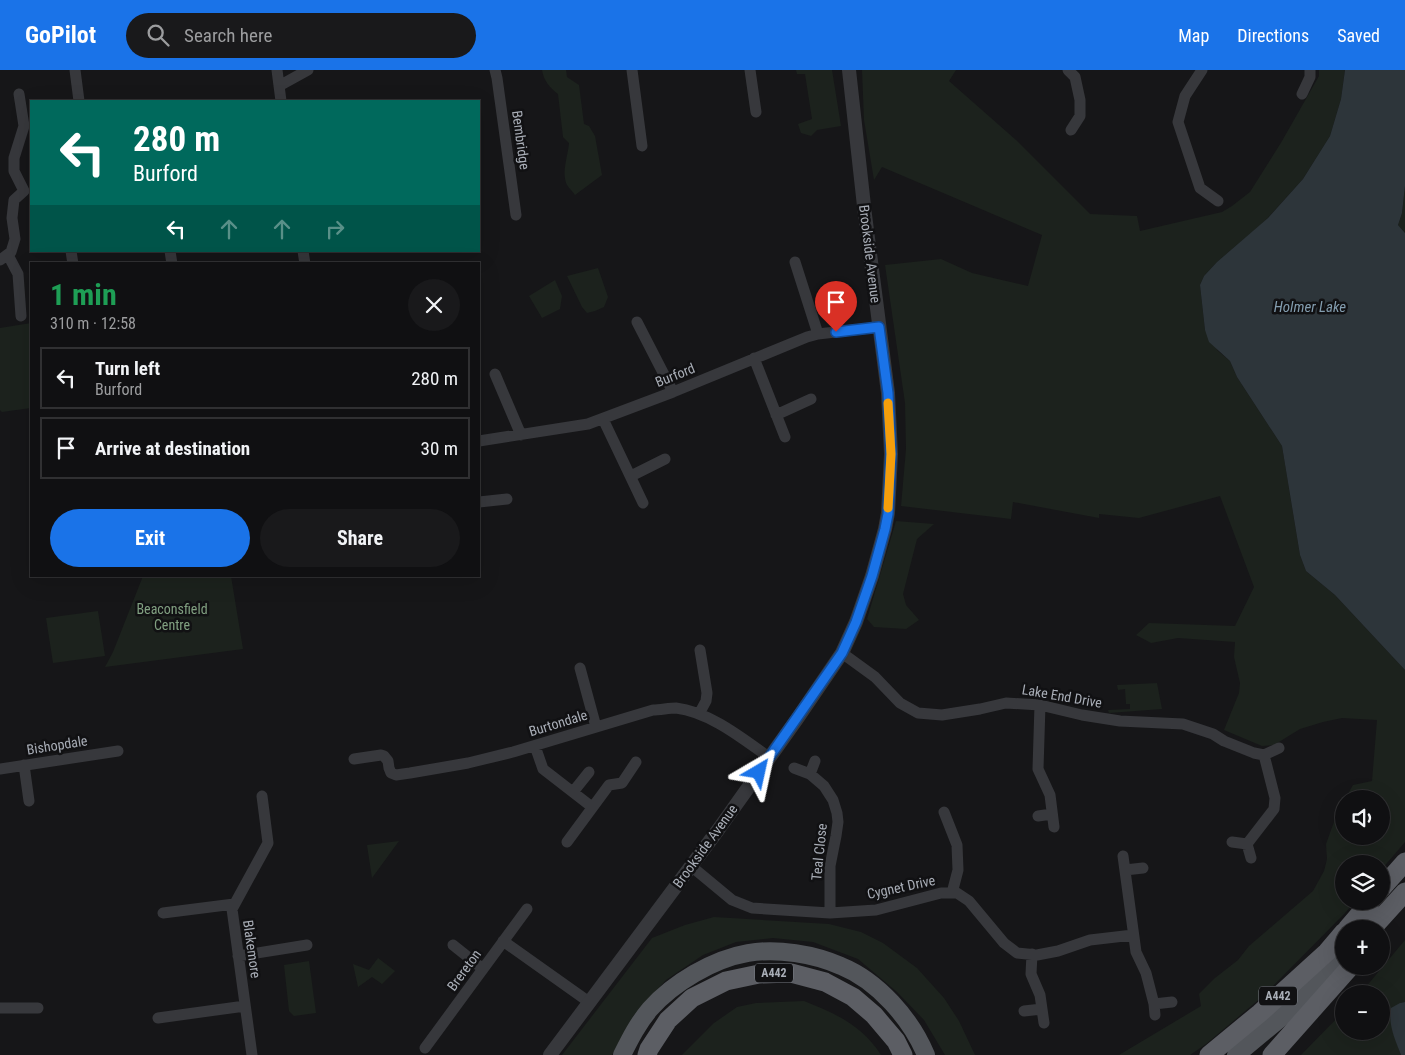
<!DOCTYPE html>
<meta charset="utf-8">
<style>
body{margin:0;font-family:"Roboto Condensed",sans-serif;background:#19191b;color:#f1f3f6;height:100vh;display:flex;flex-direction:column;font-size:19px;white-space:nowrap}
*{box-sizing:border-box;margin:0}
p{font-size:16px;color:#9c9d9f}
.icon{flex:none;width:28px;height:28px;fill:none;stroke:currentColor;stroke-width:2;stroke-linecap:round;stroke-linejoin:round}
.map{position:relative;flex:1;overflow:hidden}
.drawer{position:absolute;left:30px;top:192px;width:450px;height:315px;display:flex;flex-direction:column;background:#101012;border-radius:0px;box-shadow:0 5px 20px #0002,0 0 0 1px #303032}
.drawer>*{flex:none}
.guide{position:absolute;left:30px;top:30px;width:450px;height:152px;border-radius:0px;box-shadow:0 5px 20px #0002,0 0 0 1px #303032;background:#00695c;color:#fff;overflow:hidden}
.buttons{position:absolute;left:1335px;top:720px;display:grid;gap:10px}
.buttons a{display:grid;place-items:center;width:55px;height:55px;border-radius:50%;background:#101012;box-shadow:0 5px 20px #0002,0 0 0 1px #303032;font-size:25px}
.pin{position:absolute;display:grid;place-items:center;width:42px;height:42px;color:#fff;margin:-51px -21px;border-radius:50% 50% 50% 0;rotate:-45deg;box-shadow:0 0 5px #0007}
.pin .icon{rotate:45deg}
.me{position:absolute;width:55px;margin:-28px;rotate:36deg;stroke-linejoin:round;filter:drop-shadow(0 0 4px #0008)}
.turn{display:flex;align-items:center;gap:18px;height:105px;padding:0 20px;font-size:22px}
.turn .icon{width:65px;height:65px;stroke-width:2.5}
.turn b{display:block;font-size:35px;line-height:42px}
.lanes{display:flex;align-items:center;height:48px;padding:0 20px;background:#0003;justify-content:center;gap:25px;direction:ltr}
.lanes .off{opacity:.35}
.round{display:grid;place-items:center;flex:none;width:52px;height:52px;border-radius:26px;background:#19191b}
.head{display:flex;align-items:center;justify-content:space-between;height:85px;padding:0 20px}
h1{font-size:30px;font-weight:700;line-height:38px;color:#1e9e55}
.cta{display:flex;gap:10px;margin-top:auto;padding:10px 20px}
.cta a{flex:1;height:58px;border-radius:30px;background:#1a73e8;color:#fff;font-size:20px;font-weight:700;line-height:58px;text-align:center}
.cta a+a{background:#19191b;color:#f1f3f6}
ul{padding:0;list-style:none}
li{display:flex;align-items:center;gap:15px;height:62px;margin:0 10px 8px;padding:0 10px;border:2px solid #303032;border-radius:0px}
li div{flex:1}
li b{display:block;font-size:19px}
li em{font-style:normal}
header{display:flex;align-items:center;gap:30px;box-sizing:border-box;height:70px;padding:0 25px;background:#1a73e8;color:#fff}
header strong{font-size:24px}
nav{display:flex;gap:28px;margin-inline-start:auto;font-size:18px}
.search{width:350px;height:45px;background:#19191b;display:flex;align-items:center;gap:12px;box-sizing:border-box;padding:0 18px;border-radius:28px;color:#9c9d9f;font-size:19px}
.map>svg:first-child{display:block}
.green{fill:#1c221d}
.water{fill:#2d353a}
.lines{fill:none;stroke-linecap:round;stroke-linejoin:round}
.minor{stroke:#37383c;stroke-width:11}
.tertiary{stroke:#37383c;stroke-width:14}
.primary{stroke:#53565b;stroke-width:18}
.trunk{stroke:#5c5e64;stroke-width:19}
.route-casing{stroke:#114b97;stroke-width:12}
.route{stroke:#1a73e8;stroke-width:9}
.slow{stroke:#f59e0b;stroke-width:9}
.labels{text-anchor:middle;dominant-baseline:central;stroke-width:5;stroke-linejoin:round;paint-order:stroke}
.shield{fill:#111113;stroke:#7b7f86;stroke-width:1}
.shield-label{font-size:12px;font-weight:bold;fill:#a9aeb7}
.street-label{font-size:14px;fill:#a9aeb7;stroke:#111113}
.park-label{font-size:14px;fill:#81a081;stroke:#111113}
.water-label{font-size:15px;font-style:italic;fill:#839daf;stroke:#111113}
</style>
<header>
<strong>GoPilot</strong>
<div class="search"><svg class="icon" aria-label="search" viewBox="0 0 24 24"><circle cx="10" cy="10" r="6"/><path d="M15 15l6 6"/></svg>Search here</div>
<nav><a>Map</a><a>Directions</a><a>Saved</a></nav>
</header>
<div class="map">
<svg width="1405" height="985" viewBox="0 0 1405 985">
<rect width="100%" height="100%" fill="#161618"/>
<path class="green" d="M542,0H566L567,7L579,15L584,54L589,56L595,66L602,105L575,125C573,122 569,118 567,115C561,103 568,86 569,73L563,67L558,24C549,17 544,11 542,0Z
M796,0H832L841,56L817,60L811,66L801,63L798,54L812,49L805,4H797Z
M862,0H956L949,11L1016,70L1090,144L1137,146L1140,161L1222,142L1232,136L1250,122L1282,71L1319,6V0H1345L1341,29L1330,66L1303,109L1265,151L1217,192L1204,206L1200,215L1205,260L1218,281L1230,291L1237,307L1282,376L1300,485L1306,501L1335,525L1405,600V772L1381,800V794H1344V831H1355L1346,842L1262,927L1206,974L1190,985H1119L1201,936L1199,924L1215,908L1238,890L1249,876L1313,821L1324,801L1327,789L1326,774L1339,738L1344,730V766H1381V729H1345L1353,715L1372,711L1377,650L1342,648L1323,652L1300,659L1274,675L1262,676L1224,660L1239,623L1240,613L1234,587L1235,572L1178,568L1151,573L1136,565L1149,553L1235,556L1254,517L1220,426L1139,448L1099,444V448L1013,432L1011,449L901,436L906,379L905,333L885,195L941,189L972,203L1028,216L1042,165L882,97L874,110L864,50Z
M1405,116V163L1398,155L1402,143Z
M598,198L608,227L604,237L595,241L587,243L582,237L567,206Z
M555,210L562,226L560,239L542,248L529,226Z
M31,253V338L2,342L0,340V258Z
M896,451L934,454L917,469L903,524L906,535L919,550L906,559L874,557L867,549Z
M143,506H231L243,579L105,597L113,582Z
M98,541L105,586L53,593L46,548Z
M1157,613L1162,639L1109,643L1108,640L1130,639V634H1126L1125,619L1118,620L1117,615Z
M399,771L372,808L367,775Z
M714,847L829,854L861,862L883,873L917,898L944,928L959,951L975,985H945L924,950L897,922L858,889L813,872L773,868L736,872L703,885L666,910L634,945L612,985H562L652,868L685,855Z
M1405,870V932L1400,933L1392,959L1401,985H1301L1344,941V961H1381V924H1360Z
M378,888L395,901L382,914L372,907L358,917L353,894L369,900Z
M309,891L316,943L294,946L289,941L284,895Z
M804,931C835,943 863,956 881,985H682L714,953L737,937L756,933Z"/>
<path class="water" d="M1345,0H1405V116L1402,143L1398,155L1405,163V600L1335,525L1306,501L1300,485L1282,376L1237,307L1230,291L1209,272L1205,260L1200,215L1204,206L1217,192L1268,148L1303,109L1330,66L1341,29Z
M1405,932V985H1401C1395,969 1388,955 1391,938L1400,933Z"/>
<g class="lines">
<path class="minor" d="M75,0L79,31
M277,0L281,31
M495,0L497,8L516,145
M632,0L642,76
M750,0L756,42
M1068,0L1075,7L1080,30V46L1071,60
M1202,0L1185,26L1178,52L1200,118L1218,131
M279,16L308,0
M1302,24L1310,7V0
M71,181L73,194
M170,181L172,194
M303,181L305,194
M8,185L18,204L21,246
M0,190L11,182L15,169L12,148L14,130L24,121L14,101V88L24,56L19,24
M795,192L818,264
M637,252L673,322
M754,288L785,367
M495,304L521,365
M776,345L811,329
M603,349L643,433
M479,371L588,354L673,322L807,267L818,264L879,257
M631,406L665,389
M479,432L507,429
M842,583L875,607L900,633L918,643L942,645L980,639L1006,633L1040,635L1082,645L1120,651L1183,654L1213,664L1224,671L1254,683L1264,685L1275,728L1274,739L1247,774L1232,772
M580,598L596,657
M1040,635L1038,699L1050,725L1054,757
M699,644L706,631L707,623L700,580
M535,676L543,699L592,737
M1264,685L1279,678
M354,689L381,685L384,686L388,691L389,698L391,703L396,705L410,703L468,693L513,682L653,640C660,640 669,638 676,638C710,642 743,669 770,688
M24,695L29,731
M794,698L810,704L824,716L833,730L837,743L838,752L836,766L830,796V843
M0,699L118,681
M810,704L815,691
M573,722L589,702
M944,742L957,775L958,800L952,823
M1038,746L1052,744
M567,772L609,715L622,713L636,692
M1247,774L1251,788
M1123,786L1136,882L1146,903L1154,934L1155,945
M691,796L732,830L752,838L830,843L876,840L941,823H957L969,831L1004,873L1017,883L1037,885L1058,881L1090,870L1133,865
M1125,800L1143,798
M163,843L234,834
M503,871L589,932
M453,875L483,899
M1032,884L1031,904L1040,925L1044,953
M238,886L307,875
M1154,934L1172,932
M0,938H38
M1024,941L1042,939
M158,948L245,936
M425,978L527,839
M252,985L232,839L268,773L262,726"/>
<path class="tertiary" d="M550,985L718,760L797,649L842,583L856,552L872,506L885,459L888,443L891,384L888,323L865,145L849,0"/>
<path class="primary" d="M622,985C630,969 638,953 650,939C673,913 713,889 748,883C777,878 814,884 841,896C878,911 911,949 926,985
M1236,985L1283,946L1344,887"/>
<path class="trunk" d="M1381,819L1405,792
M1347,859L1371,831
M1374,859L1376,854L1405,822
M647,985L649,979L668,950L692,928L726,911L759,904L791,903L825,912L853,927L874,945L896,971L903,985
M1209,985L1260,943L1327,882L1344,862
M1272,985L1351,896"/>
</g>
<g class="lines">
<defs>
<path id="route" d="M759,702L842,583L856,552L872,506L885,459L888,444L891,384L888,323L879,257L836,262"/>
</defs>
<use href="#route" class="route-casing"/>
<use href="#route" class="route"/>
<path class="slow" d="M888,438L891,384L888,333"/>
</g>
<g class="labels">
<g class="shield">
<rect x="755" y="893.5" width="38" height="19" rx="4"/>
<rect x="1259" y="916.5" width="38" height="19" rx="4"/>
</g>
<g class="shield-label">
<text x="774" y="903">A442</text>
<text x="1278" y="926">A442</text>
</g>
<g class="street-label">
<text transform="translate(521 70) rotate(82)">Bembridge</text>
<text transform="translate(870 184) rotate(83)">Brookside Avenue</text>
<text transform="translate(675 305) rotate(-22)">Burford</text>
<text transform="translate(1062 626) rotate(10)">Lake End Drive</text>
<text transform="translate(558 653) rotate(-17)">Burtondale</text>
<text transform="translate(57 675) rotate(-9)">Bishopdale</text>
<text transform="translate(705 776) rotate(-54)">Brookside Avenue</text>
<text transform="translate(819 782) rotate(-84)">Teal Close</text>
<text transform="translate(901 817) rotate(-12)">Cygnet Drive</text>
<text transform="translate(252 879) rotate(82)">Blakemore</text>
<text transform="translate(464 900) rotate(-54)">Brereton</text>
</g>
<g class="park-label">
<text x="172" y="539">Beaconsfield<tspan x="172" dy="16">Centre</tspan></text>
</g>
<g class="water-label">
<text x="1310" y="237">Holmer Lake</text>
</g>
</g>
</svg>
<div class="buttons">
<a><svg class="icon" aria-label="sound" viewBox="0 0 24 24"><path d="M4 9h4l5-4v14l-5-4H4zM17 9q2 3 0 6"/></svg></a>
<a><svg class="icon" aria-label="layers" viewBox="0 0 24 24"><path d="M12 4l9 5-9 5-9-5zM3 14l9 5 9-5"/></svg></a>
<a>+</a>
<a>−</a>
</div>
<div class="pin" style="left:836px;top:262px;background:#d93025"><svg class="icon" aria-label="arrive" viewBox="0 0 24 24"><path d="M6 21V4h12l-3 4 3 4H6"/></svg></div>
<svg class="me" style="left:759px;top:702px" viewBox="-20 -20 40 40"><path d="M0-17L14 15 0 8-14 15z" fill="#1a73e8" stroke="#fff" stroke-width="4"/></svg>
<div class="guide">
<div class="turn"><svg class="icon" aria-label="left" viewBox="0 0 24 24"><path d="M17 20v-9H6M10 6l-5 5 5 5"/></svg><div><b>280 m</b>Burford</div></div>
<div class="lanes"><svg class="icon" aria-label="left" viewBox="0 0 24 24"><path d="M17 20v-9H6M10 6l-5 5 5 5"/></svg><svg class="icon off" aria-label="ahead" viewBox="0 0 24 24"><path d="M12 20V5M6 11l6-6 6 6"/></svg><svg class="icon off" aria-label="ahead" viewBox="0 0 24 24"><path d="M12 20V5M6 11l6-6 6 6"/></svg><svg class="icon off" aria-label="right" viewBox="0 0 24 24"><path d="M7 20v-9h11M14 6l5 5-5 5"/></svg></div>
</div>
<section class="drawer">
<div class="head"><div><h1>1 min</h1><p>310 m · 12:58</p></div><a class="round"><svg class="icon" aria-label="close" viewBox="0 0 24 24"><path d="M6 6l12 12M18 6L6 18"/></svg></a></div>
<ul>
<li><svg class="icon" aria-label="left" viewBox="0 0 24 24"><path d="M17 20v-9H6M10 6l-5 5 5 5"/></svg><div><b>Turn left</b><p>Burford</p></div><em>280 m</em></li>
<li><svg class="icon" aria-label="arrive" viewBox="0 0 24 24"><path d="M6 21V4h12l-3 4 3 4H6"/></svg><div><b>Arrive at destination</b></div><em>30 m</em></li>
</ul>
<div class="cta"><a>Exit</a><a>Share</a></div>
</section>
</div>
